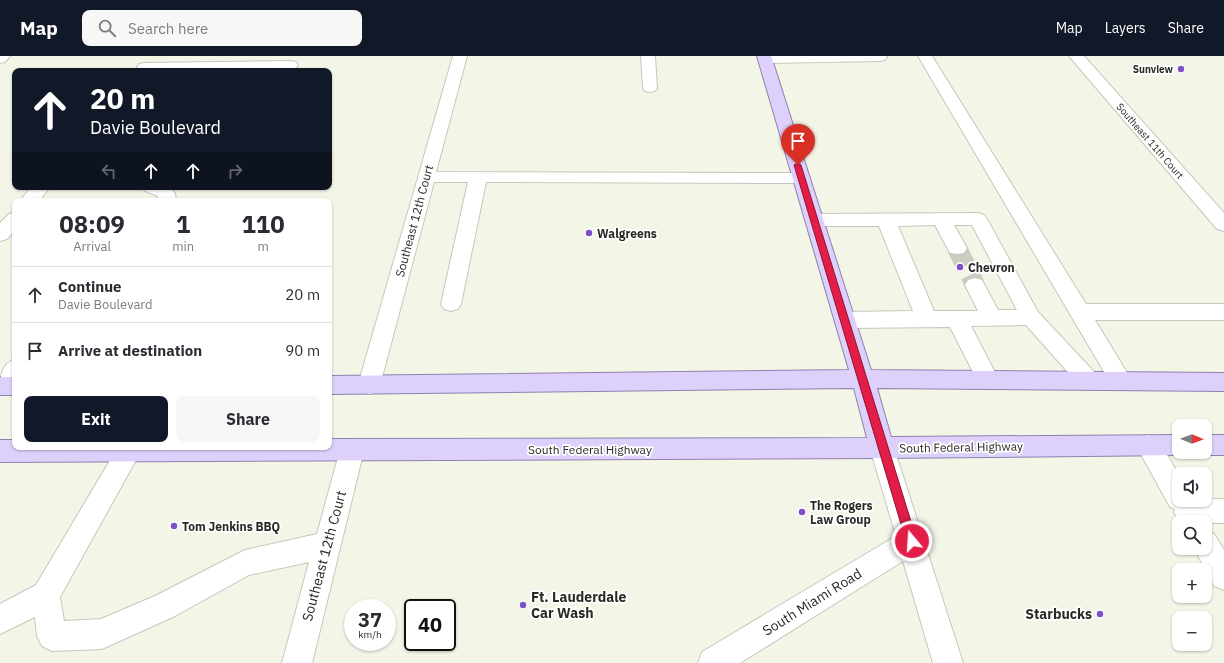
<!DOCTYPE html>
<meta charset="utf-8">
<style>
body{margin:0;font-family:"IBM Plex Sans",sans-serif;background:#f7f7f7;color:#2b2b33;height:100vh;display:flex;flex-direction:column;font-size:15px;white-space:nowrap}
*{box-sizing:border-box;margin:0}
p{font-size:13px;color:#7c7c81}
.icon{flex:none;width:22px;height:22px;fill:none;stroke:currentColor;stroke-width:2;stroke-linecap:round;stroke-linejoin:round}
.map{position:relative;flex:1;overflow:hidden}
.panel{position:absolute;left:12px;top:142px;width:320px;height:252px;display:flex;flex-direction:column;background:#fff;border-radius:8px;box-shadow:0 1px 3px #0004}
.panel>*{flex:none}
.banner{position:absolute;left:12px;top:12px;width:320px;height:122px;border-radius:8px;box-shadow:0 1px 3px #0004;background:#111827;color:#fff;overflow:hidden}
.needle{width:26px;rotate:91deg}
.controls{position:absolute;left:1172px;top:363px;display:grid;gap:8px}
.controls a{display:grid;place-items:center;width:40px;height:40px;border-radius:8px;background:#fff;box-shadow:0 1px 3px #0004;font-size:20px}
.speed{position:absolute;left:344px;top:543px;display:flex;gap:8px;font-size:20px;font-weight:700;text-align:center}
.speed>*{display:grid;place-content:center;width:52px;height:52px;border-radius:50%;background:#fff;box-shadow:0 1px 3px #0004;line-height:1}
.speed small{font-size:10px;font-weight:400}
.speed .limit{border:2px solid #111;border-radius:6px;background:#fff;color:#111}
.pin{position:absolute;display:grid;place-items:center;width:34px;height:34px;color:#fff;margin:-41px -17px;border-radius:50% 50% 50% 0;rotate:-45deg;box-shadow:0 0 4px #0007}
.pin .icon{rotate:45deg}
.me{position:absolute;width:44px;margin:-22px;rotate:342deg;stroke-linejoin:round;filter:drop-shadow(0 0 3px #0008)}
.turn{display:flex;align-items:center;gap:14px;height:84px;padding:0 12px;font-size:18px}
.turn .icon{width:52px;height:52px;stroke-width:2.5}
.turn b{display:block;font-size:28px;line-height:34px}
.lanes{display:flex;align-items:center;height:38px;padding:0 12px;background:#0003;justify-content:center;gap:20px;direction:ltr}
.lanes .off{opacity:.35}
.eta{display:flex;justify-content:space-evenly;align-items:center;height:68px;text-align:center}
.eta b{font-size:24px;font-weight:800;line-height:28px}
.button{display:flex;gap:8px;margin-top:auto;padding:8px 12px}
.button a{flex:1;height:46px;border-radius:8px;background:#111827;color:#fff;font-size:16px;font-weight:800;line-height:46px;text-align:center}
.button a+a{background:#f7f7f7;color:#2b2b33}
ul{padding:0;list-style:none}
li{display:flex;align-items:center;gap:12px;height:56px;padding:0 12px;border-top:1px solid #e1e1e2}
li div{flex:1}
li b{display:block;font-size:15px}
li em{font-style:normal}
header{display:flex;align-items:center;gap:24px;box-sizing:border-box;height:56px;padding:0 20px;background:#111827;color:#fff}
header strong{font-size:19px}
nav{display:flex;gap:22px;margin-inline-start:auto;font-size:14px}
.search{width:280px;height:36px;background:#f7f7f7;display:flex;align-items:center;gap:10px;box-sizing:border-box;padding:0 14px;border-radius:8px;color:#7c7c81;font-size:15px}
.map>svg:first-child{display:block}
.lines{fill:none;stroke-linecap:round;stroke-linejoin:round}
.minor-tunnel{stroke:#cbcdc0;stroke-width:20;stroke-dasharray:20 10;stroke-linecap:butt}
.minor-casing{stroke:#c5c8ba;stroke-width:2}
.major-casing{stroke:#8f81ae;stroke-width:2}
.minor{fill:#fff;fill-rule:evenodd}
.major{fill:#ddd0fb;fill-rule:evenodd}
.route{fill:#e11d48;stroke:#92132f}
.poi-dot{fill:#7e50c8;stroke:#fff;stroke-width:1.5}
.labels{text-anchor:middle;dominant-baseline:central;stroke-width:3.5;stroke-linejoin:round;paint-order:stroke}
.far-poi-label{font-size:10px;font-weight:bold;fill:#292a25;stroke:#fff;text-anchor:end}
.far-street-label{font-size:10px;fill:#292a25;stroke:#fff}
.street-label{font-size:12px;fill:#292a25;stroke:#fff}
.poi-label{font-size:12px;font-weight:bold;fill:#292a25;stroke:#fff;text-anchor:start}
.near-street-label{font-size:14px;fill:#292a25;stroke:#fff}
.near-poi-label{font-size:14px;font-weight:bold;fill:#292a25;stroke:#fff;text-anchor:start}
</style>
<header>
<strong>Map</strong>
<div class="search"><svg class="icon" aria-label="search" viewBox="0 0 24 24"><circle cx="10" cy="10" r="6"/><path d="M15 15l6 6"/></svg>Search here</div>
<nav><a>Map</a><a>Layers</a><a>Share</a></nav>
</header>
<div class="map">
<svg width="1224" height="607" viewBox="0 0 1224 607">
<rect width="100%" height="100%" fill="#f3f6e7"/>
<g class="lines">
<path class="minor-tunnel" d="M957,192L975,229"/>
<defs>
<path id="minor" d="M0,0H10L5,6L0,7Z
M453,0H467L436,116L801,117L807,118L810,122L807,126L801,127L486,126L461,248L458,253L451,255L444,253L441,248L468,126H434L380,329L377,335L369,338L361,335L358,329Z
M641,0H655L657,32L655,35L650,36L645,35L643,32Z
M760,0H886L887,1L885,4L880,5L765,7L760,6L758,3Z
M918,0H932L1086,248H1224V264H1095L1132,325L1129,331L1121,334L1113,331Z
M1069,0H1084L1224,157V175L1217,173Z
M291,5L296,6L298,9L296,12L143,15L139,14L137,11L139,8L144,7Z
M31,131H50L39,145H20Z
M142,131C157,131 176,125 176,145H158V140L145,135Z
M15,156V174L7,183L0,185V167L9,158Z
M978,157L984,159L987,163L1038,256L1097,319L1100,325L1097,331L1089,334L1081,331L1026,269L971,270L999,324L996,330L988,333L980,330L950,271L845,272L838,269L835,264L838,259L845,256L913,255L879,170H814L808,168L805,164L808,160L814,158ZM935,169L950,197L957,198L964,197L967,192L954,169H972L1017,254H998L982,224L975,222L968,224L965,229L978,255H934L898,170Z
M15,303V329L10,336L0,338C0,322 0,309 15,303Z
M1148,379L1157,382L1179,419V444L1224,443V467H1205V466H1182L1178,464L1174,456L1175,453L1170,451L1136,389L1139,382Z
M882,382L891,385L894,392L963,607H933L903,505L740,607H698L702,596L896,480L870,392L873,385Z
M352,383L361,387L364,394L312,607H282L309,506L249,519L175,560L102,593L52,595L42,590L37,580L35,561L0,578V548L36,529L118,391H139L141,395L60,541L64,565L101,563L155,540L245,494L317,478L340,394L343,387Z
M1205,474L1214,478L1224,494V534L1214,530L1194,492H1205Z"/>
<path id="major" d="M757,0H771L871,314L1224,317V335L877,332L891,381L1179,379V396H1188L1179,399L882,402L0,406V384H15V391H329V383L867,382L854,332L329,338V320L849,314Z
M0,321H15V339H0Z
M1205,379H1224V399H1205L1196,396H1205Z"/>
</defs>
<use href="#minor" class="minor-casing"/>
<use href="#major" class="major-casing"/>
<use href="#minor" class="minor"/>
<use href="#major" class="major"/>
</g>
<path class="route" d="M798,107L801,109L917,485L915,489L912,490L908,489L906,485L794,109Z"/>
<g class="poi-dot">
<circle cx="1181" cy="13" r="4"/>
<circle cx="589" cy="177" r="4"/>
<circle cx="960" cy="211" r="4"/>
<circle cx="802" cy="456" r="4"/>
<circle cx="174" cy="470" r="4"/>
<circle cx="523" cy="549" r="4"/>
<circle cx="1100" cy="558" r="4"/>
</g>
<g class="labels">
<g class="far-poi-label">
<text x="1173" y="13">Sunview</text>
</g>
<g class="far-street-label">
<text transform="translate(1150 85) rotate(49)">Southeast 11th Court</text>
</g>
<g class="street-label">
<text transform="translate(414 165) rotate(-75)">Southeast 12th Court</text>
<text transform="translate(961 391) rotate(-1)">South Federal Highway</text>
<text x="590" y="393">South Federal Highway</text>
</g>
<g class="poi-label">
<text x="597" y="177">Walgreens</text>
<text x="968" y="211">Chevron</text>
<text x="810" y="449">The Rogers<tspan x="810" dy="14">Law Group</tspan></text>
<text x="182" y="470">Tom Jenkins BBQ</text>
</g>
<g class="near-street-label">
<text transform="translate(324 500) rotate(-75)">Southeast 12th Court</text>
<text transform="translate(812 546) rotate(-32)">South Miami Road</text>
</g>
<g class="near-poi-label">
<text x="531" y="541">Ft. Lauderdale<tspan x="531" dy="16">Car Wash</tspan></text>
<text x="1092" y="558" text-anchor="end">Starbucks</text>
</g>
</g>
</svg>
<div class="controls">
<a><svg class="needle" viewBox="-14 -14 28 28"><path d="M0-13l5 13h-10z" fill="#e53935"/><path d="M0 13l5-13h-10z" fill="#7c7c81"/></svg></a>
<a><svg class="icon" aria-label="sound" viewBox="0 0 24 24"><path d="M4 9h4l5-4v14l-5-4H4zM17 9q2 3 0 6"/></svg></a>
<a><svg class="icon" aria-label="search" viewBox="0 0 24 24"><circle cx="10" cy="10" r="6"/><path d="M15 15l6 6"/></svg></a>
<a>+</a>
<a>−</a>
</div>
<div class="speed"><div>37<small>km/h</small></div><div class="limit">40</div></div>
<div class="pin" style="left:798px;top:109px;background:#d93025"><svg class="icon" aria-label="arrive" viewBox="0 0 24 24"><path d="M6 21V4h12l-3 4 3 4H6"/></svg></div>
<svg class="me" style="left:912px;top:485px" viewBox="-20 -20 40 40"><circle r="17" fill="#e11d48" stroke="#fff" stroke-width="3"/><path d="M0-11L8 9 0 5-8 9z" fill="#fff"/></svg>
<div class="banner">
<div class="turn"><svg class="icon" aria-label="ahead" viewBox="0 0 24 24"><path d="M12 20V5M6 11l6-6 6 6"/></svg><div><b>20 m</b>Davie Boulevard</div></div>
<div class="lanes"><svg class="icon off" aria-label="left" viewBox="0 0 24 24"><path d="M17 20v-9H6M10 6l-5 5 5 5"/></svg><svg class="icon" aria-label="ahead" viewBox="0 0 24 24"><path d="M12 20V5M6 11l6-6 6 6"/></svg><svg class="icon" aria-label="ahead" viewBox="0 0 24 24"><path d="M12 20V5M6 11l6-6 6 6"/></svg><svg class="icon off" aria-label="right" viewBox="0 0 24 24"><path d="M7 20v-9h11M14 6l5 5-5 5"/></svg></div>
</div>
<section class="panel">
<div class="eta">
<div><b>08:09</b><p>Arrival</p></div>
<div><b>1</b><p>min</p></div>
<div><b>110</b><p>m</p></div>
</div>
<ul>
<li><svg class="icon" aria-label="ahead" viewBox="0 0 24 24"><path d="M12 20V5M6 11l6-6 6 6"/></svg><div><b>Continue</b><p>Davie Boulevard</p></div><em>20 m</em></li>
<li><svg class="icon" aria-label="arrive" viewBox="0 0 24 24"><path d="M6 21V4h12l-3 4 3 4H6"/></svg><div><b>Arrive at destination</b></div><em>90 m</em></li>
</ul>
<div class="button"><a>Exit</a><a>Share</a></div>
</section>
</div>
